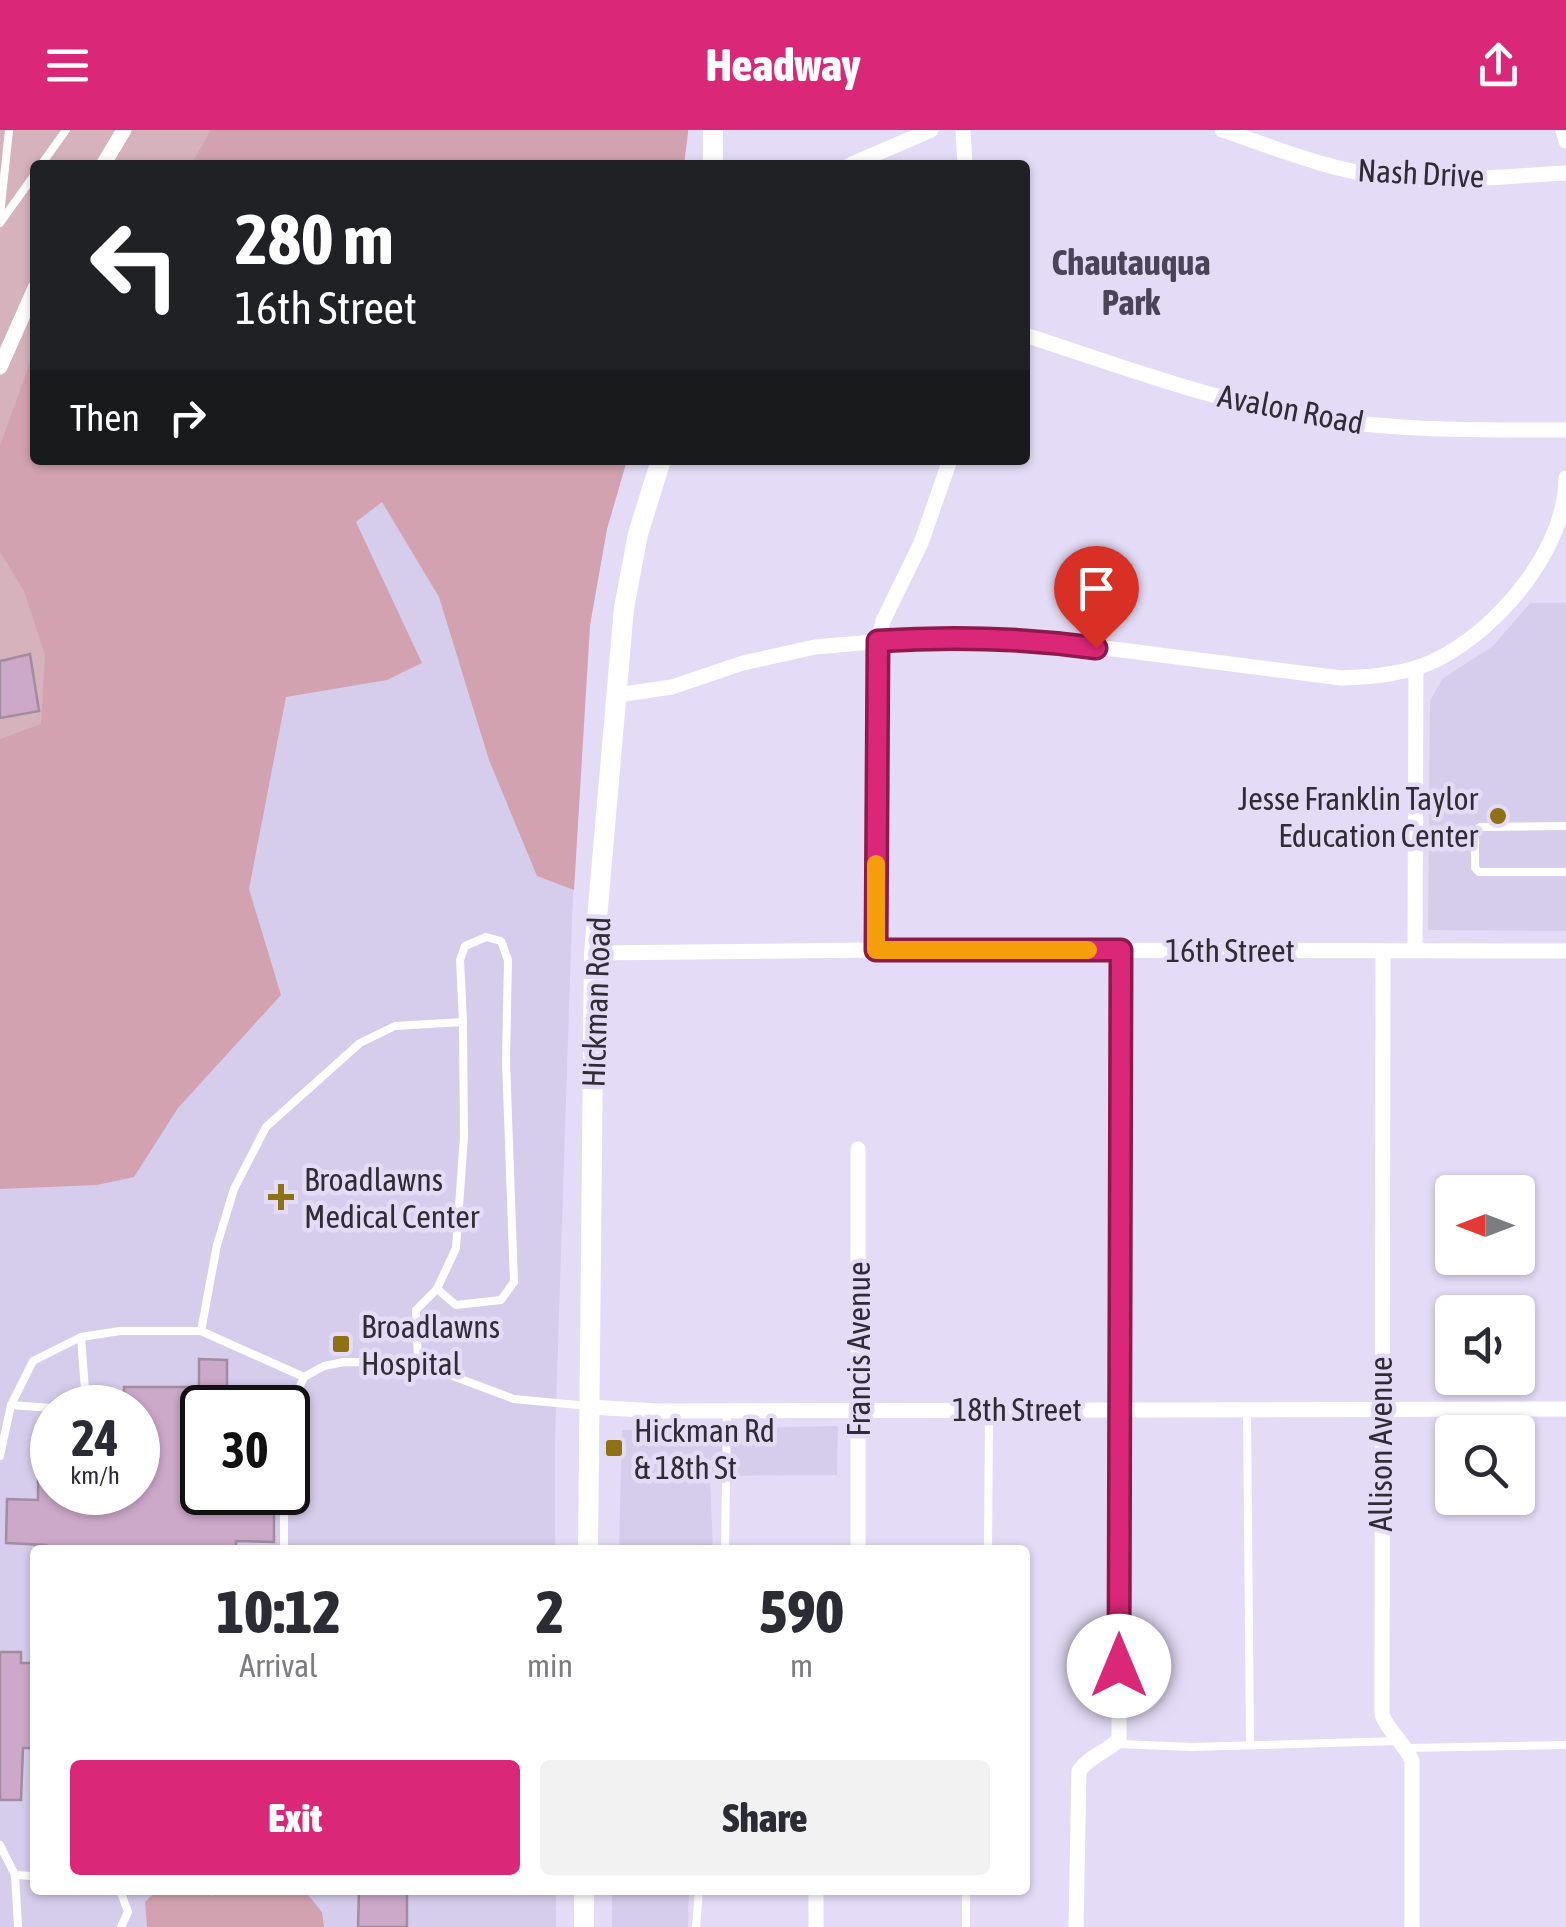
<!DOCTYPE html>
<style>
body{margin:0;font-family:"Asap Condensed",sans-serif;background:#f2f2f3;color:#2b2b33;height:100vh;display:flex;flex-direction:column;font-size:38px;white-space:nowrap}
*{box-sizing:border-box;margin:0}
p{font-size:32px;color:#7c7c81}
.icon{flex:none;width:55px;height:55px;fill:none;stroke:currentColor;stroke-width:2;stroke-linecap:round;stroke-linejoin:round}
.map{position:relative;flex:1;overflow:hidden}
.panel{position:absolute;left:30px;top:1415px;width:1000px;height:350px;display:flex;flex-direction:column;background:#fff;border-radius:10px;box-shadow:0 2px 8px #0004}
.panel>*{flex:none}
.guide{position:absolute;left:30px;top:30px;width:1000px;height:305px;border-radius:10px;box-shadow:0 2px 8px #0004;background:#202124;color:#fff;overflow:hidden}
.needle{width:65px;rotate:270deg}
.buttons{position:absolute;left:1435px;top:1045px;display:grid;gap:20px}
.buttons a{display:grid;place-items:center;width:100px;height:100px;border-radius:10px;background:#fff;box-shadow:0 2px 8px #0004;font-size:50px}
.speed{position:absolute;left:30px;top:1255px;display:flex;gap:20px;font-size:50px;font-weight:700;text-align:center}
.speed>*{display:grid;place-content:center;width:130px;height:130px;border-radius:50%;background:#fff;box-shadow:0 2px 8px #0004;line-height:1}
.speed small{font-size:25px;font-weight:400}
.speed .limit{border:5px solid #111;border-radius:15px;background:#fff;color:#111}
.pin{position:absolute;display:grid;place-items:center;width:85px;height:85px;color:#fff;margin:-102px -42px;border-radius:50% 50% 50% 0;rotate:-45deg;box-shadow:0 0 10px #0007}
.pin .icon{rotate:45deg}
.me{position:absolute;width:110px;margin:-55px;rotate:0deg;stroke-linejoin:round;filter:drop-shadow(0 0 8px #0008)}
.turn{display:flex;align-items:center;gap:35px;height:210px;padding:0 40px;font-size:45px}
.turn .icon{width:130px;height:130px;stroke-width:2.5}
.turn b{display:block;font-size:70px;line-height:85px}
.then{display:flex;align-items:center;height:95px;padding:0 40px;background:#0003;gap:20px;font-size:38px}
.eta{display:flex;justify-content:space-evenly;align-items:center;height:170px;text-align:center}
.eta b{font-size:60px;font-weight:800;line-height:70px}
.action{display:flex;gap:20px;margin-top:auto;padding:20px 40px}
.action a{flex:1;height:115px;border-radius:10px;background:#db2777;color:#fff;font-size:40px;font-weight:800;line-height:115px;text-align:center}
.action a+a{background:#f2f2f3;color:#2b2b33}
header{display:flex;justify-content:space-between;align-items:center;height:130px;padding:0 40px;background:#db2777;color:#fff;font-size:45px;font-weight:800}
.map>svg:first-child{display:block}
.built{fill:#d6cdec;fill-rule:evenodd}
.green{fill:#d5b2bc}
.forest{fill:#d3a2b1}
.building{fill:#cca8c9;stroke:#a18d9f;stroke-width:2.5}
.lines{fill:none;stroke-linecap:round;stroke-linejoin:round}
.lane{stroke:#fff;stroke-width:8}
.street{stroke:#fff;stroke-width:15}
.secondary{stroke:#fff;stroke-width:20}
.route-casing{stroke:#8e194d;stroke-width:25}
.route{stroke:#db2777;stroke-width:18}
.slow{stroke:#f59e0b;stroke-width:18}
.poi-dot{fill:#8e7115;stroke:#e4dcf6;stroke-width:4}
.labels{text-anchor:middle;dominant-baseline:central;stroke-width:9;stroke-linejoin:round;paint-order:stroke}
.street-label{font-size:32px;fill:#2f2c36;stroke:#e4dcf6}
.poi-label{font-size:32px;fill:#2f2c36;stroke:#e4dcf6;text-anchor:start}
.neighbourhood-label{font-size:35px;font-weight:bold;fill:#4a4458;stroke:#e4dcf6}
</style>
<header><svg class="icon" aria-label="menu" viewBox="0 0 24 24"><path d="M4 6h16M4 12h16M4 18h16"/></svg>Headway<svg class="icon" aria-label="share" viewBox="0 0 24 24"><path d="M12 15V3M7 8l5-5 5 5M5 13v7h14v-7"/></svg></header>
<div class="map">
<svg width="1566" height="1797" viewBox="0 0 1566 1797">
<rect width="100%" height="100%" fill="#e4dcf6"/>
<path class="built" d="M52,330H627L607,399L590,495L572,787L555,1309V1420H35V1760H556V1797H0V857ZM52,1278H138V1362H52ZM202,1278H288V1362H202Z
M1530,473H1566V801L1428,800L1430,571L1442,549L1493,516Z
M838,1296L837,1345L710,1346L713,1420H619L622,1300Z
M612,1760H689L688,1797H612Z"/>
<path class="green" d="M0,0H602V35H35V330H52L50,828L0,857Z"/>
<path class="forest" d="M211,0H688V3L684,35H191Z
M35,218V330H627L607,399L590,495L574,760L537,746L489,630L439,467L382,372L356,392L422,533L387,550L286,567L249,759L281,865L178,978L134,1047L97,1055L0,1059V609L41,594L45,525L24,461L0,422V316Z
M157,1760H203L212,1766L220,1760H304L322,1782L324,1797H147L145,1772Z"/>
<path class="building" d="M30,524L39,581L0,588V531Z
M199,1229L227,1230V1258L238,1257V1278H202V1362H274V1412L236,1411V1420H45L46,1415L6,1413L7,1369L38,1370V1314H52V1362H138V1278H124V1257H199Z
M0,1522H21V1533H35V1618H23L21,1670H0Z
M359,1760H407V1797H358Z"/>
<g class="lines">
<path class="lane" d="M41,35L66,0
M0,85L9,0
M0,93L35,44
M1566,696L1480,697L1475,702V738L1479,742H1566
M437,1159L456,1175L501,1170L514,1152L506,931L508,830L501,811L486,807L465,816L460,830L463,892
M201,1201L217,1115L234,1059L266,997L360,913L395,896L463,892L464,1007L456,1118L437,1159L416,1180L418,1233
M11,1275L52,1278
M72,1278L84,1268L85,1260L81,1207
M1247,1279L1250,1615
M288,1284L304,1247L324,1236L344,1232L418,1233L514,1269L588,1276
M0,1326L11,1275L33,1231L81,1207L120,1201H201L304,1247
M284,1420V1362
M725,1420L727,1280
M988,1420L989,1280
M1119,1614L1191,1617L1398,1611
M1407,1618L1566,1615
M0,1715L15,1745L18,1797
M15,1745L35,1746
M120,1760L128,1782L121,1797
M696,1797L699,1760
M966,1797V1760"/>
<path class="street" d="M963,0L965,35
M1222,0C1273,17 1326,39 1379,46C1441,54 1504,46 1566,43
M1563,0L1566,11
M103,35L124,0
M850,35L931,0
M1025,205C1115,234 1205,268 1298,285C1386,301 1476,300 1566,300
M0,237L35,158
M617,565L672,557L743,533L815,517L942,506L1035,509L1341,548C1374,547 1408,544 1438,529C1500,497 1565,420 1566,348
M876,820L878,511L883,491L921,413L950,330
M1383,821L1382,1585C1390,1604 1405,1613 1412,1631V1797
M1415,821L1416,538
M594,823L876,820L1566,821
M589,1277L659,1281L1566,1279
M858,1420V1019
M816,1797V1760
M1076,1797L1079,1641C1088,1627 1106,1622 1119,1610L1121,820"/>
<path class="secondary" d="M713,0V35
M588,1420L594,823L624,478L638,404L661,330
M584,1797V1760"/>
</g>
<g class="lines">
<defs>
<path id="route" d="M1096,518C1023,508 952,506 878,511L876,820H1121L1119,1536"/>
</defs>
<use href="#route" class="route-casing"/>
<use href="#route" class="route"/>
<path class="slow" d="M876,734V820H1088"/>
</g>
<g class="poi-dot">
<circle cx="1498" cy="686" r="10"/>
<path d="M276 1052h10v10h10v10h-10v10h-10v-10h-10v-10h10z"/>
<rect x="331" y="1204" width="20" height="20" rx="5"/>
<rect x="604" y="1308" width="20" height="20" rx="5"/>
</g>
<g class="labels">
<g class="street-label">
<text transform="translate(1421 43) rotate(3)">Nash Drive</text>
<text transform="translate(1291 279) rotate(11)">Avalon Road</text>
<text x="1230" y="820">16th Street</text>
<text transform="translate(596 872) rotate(-88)">Hickman Road</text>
<text transform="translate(858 1219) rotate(-90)">Francis Avenue</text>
<text x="1017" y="1279">18th Street</text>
<text transform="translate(1380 1314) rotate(-90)">Allison Avenue</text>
</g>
<g class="poi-label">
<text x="1478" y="668" text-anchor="end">Jesse Franklin Taylor<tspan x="1478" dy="37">Education Center</tspan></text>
<text x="304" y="1049">Broadlawns<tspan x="304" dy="37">Medical Center</tspan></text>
<text x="361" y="1196">Broadlawns<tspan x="361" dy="37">Hospital</tspan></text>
<text x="634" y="1300">Hickman Rd<tspan x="634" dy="37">&amp; 18th St</tspan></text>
</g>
<g class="neighbourhood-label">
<text x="1131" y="132">Chautauqua<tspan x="1131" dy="40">Park</tspan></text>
</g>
</g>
</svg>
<div class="buttons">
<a><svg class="needle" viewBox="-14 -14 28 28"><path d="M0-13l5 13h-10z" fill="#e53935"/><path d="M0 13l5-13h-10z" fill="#7c7c81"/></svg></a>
<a><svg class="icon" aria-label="sound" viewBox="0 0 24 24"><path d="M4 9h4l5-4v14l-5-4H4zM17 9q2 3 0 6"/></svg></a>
<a><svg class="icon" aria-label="search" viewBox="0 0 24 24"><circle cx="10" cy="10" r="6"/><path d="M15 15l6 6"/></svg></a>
</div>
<div class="speed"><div>24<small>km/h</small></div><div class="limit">30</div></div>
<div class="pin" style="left:1096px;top:518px;background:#d93025"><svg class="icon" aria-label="arrive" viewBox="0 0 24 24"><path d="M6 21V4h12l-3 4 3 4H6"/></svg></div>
<svg class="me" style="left:1119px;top:1536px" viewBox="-20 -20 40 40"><circle r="19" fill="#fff"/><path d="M0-13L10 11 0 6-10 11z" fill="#db2777"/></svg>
<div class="guide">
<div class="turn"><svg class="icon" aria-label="left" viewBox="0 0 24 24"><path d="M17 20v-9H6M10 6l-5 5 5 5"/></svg><div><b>280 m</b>16th Street</div></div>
<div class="then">Then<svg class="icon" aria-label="right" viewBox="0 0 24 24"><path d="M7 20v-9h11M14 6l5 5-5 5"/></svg></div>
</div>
<section class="panel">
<div class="eta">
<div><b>10:12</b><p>Arrival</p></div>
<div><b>2</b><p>min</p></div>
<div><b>590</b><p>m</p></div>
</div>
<div class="action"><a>Exit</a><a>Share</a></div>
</section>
</div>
